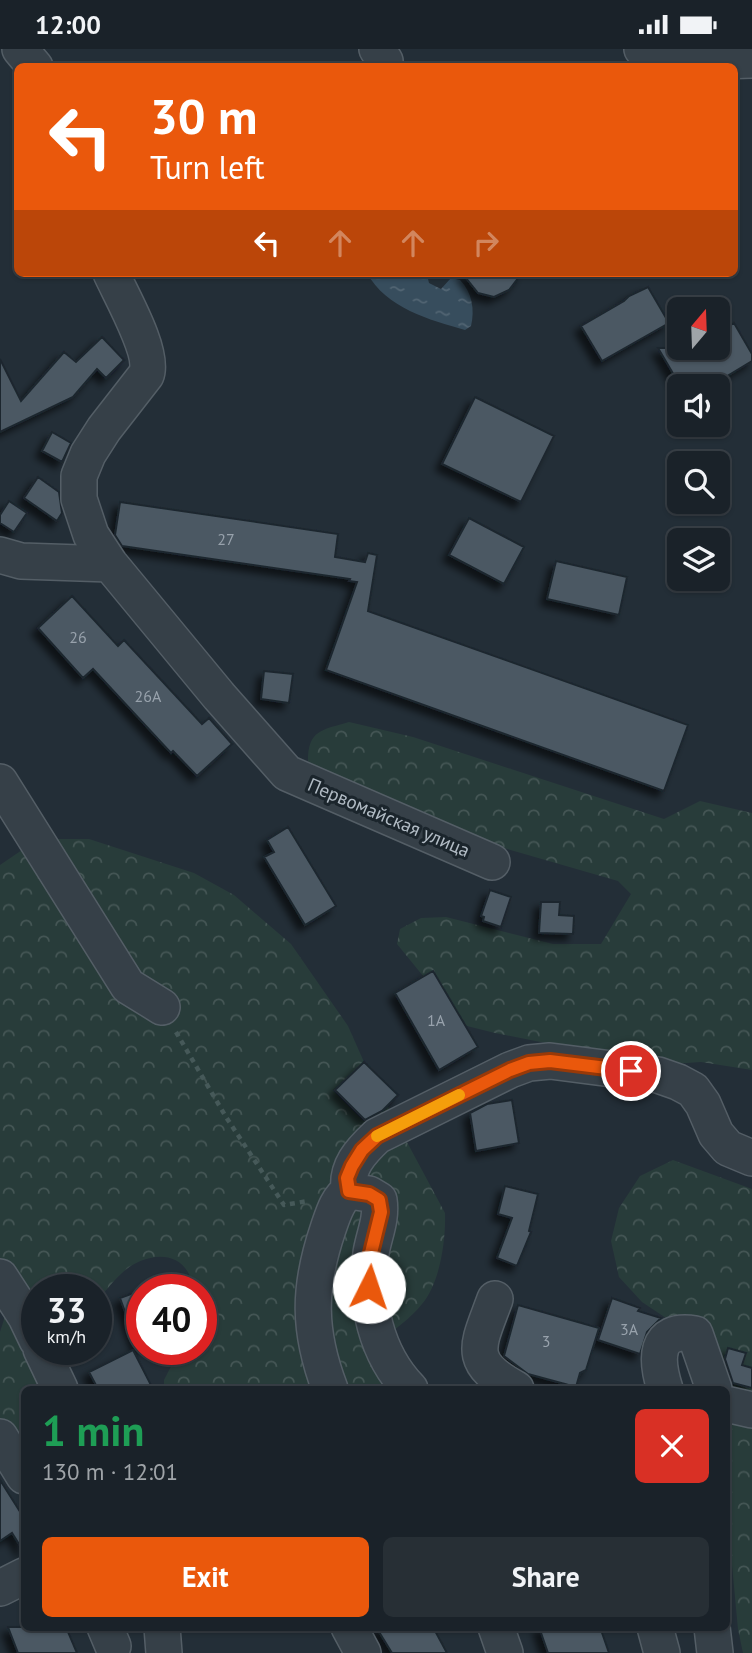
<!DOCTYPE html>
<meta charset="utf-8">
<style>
body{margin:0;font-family:"PT Sans",sans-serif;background:#272f35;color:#f1f3f6;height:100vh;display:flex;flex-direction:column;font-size:26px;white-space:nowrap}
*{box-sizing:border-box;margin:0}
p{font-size:23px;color:#9fa4a8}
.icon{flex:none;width:38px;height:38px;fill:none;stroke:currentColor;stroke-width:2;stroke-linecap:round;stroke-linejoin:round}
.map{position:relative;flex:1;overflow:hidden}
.panel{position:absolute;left:21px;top:1337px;width:709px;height:245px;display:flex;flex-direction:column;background:#1a2229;border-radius:10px;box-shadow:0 2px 5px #0004,0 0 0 2px #383f46}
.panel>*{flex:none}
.guide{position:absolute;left:14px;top:14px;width:724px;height:214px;border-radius:10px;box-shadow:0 2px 5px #0004,0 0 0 2px #383f46;background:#ea580c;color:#fff;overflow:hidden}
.needle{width:46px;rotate:19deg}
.controls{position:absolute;left:667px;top:248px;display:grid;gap:14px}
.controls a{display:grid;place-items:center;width:63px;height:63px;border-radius:10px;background:#1a2229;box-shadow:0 2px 5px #0004,0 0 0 2px #383f46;font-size:35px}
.speed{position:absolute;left:21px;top:1225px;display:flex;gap:14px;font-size:35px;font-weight:700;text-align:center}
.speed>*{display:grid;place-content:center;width:91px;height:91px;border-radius:50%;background:#1a2229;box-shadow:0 2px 5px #0004,0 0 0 2px #383f46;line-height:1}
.speed small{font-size:18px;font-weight:400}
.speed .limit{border:10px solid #d22;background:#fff;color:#111}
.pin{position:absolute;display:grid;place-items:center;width:60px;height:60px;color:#fff;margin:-30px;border:4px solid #fff;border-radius:50%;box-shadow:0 2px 7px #0007}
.me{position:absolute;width:77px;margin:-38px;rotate:4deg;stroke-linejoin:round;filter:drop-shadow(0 0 5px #0008)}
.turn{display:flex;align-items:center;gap:24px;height:147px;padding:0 21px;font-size:32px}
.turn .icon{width:91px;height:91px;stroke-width:2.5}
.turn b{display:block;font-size:49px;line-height:60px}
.lanes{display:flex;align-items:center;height:66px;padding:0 21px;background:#0003;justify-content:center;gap:35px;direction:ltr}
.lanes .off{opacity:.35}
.round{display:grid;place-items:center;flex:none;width:74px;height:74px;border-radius:10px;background:#272f35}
.summary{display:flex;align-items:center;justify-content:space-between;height:119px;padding:0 21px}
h1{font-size:42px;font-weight:700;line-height:52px;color:#1e9e55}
.action{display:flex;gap:14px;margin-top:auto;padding:14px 21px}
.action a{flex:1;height:80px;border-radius:10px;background:#ea580c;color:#fff;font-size:28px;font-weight:700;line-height:80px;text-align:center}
.action a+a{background:#272f35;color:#f1f3f6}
.status{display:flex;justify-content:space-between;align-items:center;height:49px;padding:0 35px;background:#1a2229;direction:ltr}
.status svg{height:19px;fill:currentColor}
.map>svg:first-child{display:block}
.forest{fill:url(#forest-crowns)}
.water{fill:url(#water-ripples)}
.building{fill:#4b5963;stroke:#1d272f;stroke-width:2;filter:url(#shadow)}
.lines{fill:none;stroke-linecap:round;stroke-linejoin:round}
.minor-casing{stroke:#545e66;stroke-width:38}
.path{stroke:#465959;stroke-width:4.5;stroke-dasharray:5 5;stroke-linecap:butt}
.minor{stroke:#364048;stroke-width:35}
.route-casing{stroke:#983908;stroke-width:18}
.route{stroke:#ea580c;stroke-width:12}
.slow{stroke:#f59e0b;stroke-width:12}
.labels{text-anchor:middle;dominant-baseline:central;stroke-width:6;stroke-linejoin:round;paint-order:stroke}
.number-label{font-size:16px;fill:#98a2ac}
.street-label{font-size:19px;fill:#b1bbc4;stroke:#1b252c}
</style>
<div class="status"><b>12:00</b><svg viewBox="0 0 49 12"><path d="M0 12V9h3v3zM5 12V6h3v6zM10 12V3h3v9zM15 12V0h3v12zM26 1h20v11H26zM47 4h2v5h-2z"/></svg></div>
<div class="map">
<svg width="752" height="1604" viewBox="0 0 752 1604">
<defs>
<pattern id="forest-crowns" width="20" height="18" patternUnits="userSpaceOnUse" patternTransform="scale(1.75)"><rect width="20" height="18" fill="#283c3a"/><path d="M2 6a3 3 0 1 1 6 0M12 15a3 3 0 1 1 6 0" fill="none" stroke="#455655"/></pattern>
<pattern id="water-ripples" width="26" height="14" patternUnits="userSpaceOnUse" patternTransform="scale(1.75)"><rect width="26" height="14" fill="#374d5d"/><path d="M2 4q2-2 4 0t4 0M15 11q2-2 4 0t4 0" fill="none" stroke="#526573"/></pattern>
<filter id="shadow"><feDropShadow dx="-6" dy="6" stdDeviation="3.5" flood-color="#0009"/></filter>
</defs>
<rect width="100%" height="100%" fill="#232e37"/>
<path class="forest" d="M349,673L413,688L664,770L700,752L752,764V1021L701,1013L656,1016L495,984L463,976L397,895L400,880L421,869L446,868L553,895H601L631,845L618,832L469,789L322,729L308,712C308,681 322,681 349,673Z
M51,790H89L194,824L234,846L291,895L348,977L364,1013L445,1164C446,1191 440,1234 422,1255C410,1270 394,1281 379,1292L390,1340H164V1331L180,1300H201V1241H194C192,1236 191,1230 189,1225C175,1198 140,1207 122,1224C113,1232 105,1243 96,1253V1241H37V1256L0,1219V816L25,799Z
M673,1111L752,1140V1604H743L738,1580L726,1452V1340L675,1275L642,1253L619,1228L611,1192L619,1159L640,1127Z
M8,1258L54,1340H24V1416L0,1378V1283Z"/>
<path class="water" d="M367,224H431L428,230L429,234L441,240L451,229L460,231C472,243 475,261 471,277L465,281C430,271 386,259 367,224Z"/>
<path class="building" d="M462,224H522L509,241L494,248L478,244Z
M648,238L669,274L602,312L581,277L624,252L629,247Z
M734,274L752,305V312L709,338H681L658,299H718V284Z
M102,288L124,311L106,329L97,320L73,348L0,383V310L21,352L64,303L76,313Z
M475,348L554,387L521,453L442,415Z
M52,383L71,394L62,413L42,402Z
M38,428L59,443L62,464L57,472L24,449Z
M9,452L27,464L14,483L0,474V466Z
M120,453L338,485L335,508L365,513L368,504L377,506L368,562L688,676L664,742L326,621L357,533L349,532L350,530L122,497L115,486Z
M469,469L524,498L504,535L449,506Z
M556,512L627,528L619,566L547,550Z
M72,547L118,597L124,591L202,675L209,669L232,695L197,727L173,702L171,704L93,620L83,629L38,579Z
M264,622L293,625L289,654L261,650Z
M288,778L336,857L305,876L264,808L274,803L267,791Z
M490,841L511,848L501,878L483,872L484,868L481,867Z
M541,853H560L559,866L574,867L573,885L539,884Z
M433,922L478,998L439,1021L395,944Z
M364,1013L398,1046L382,1062L365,1071L335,1041Z
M512,1051L519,1094L476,1102L470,1064L487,1055Z
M505,1137L538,1145L529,1182L531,1183L517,1217L497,1209L512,1169L498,1165Z
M142,1241V1301H139L120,1249Z
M612,1249L640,1259L638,1262L661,1269L647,1283L640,1305L598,1291Z
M518,1256L599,1279L586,1321L580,1324L576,1338L528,1325L504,1307Z
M728,1299L746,1304L742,1316L752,1319V1339L733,1334L725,1310Z
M133,1301L153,1340H98L89,1323Z
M0,1431L24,1469V1503L12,1484L0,1492Z
M8,1578H66L77,1604H18Z
M376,1578H433L447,1604H392Z
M539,1578H600L609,1604H548Z"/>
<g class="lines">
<defs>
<path id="minor" d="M20,0L35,18
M377,0L385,12
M642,0C679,8 714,13 752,11
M111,224C121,246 155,305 146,326L104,380L88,405L79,427V450L91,486L110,515L219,647L287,724L492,813
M0,506L21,512L110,515
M0,733L128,937L162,958
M349,1142C346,1118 360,1103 377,1087L510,1021L529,1014L550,1012L658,1026L678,1033L693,1041L703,1055L716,1085L728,1099L752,1109
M0,1228L26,1268L37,1291
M495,1250C478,1297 465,1312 516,1340
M41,1300L60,1340
M330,1340C308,1282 308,1239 328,1180C333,1166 337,1150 349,1142L369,1145L379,1151C382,1170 374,1186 371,1204C364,1252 376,1305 410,1340
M665,1340C656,1312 653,1278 695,1285L714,1340
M726,1355L752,1361
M0,1388L24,1427
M0,1539L24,1527
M105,1578L113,1597
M162,1578L164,1604
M349,1578L363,1604
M496,1578L505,1604
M655,1578L662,1604
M712,1578L715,1604"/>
</defs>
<use href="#minor" class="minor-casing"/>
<path class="path" d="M176,983L226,1068L284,1156L308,1152"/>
<use href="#minor" class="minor"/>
</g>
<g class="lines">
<defs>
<path id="route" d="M369,1238L371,1204L381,1163L379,1151L369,1145L349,1142L347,1129L352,1117L362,1101L377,1087L510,1021L529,1014L550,1012L631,1022"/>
</defs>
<use href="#route" class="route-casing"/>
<use href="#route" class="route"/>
<path class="slow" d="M377,1087L459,1046"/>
</g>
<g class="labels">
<g class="number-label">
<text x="226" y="490">27</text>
<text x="78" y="588">26</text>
<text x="148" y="647">26А</text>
<text x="436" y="971">1А</text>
<text x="629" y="1280">3А</text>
<text x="546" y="1292">3</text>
</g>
<g class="street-label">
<text transform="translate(389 768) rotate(23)">Первомайская улица</text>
</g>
</g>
</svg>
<div class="controls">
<a><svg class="needle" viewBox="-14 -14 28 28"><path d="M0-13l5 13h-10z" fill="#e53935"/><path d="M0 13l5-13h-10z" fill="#9fa4a8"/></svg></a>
<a><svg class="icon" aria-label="sound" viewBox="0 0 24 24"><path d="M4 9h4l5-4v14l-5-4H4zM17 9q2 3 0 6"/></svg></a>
<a><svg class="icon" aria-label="search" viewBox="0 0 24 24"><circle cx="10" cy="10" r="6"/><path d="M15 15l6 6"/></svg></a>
<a><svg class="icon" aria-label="layers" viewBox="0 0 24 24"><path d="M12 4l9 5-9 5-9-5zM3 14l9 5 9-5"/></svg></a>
</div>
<div class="speed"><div>33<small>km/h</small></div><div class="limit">40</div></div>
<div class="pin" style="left:631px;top:1022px;background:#d93025"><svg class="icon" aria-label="arrive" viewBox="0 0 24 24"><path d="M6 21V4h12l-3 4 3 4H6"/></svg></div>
<svg class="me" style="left:369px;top:1238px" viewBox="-20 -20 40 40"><circle r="19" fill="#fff"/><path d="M0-13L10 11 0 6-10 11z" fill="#ea580c"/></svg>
<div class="guide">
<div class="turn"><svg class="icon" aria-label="left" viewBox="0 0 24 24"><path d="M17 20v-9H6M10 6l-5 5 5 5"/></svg><div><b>30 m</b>Turn left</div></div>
<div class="lanes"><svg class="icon" aria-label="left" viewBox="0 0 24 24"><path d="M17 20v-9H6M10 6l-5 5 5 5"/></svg><svg class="icon off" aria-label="ahead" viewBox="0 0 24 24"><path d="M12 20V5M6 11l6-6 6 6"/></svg><svg class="icon off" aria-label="ahead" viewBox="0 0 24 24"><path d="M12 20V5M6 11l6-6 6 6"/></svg><svg class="icon off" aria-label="right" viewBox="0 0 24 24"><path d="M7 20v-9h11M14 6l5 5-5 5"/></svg></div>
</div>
<section class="panel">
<div class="summary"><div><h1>1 min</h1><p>130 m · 12:01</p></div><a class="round" style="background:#d93025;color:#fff"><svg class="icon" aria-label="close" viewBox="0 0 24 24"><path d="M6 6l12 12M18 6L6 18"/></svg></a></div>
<div class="action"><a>Exit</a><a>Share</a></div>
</section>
</div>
